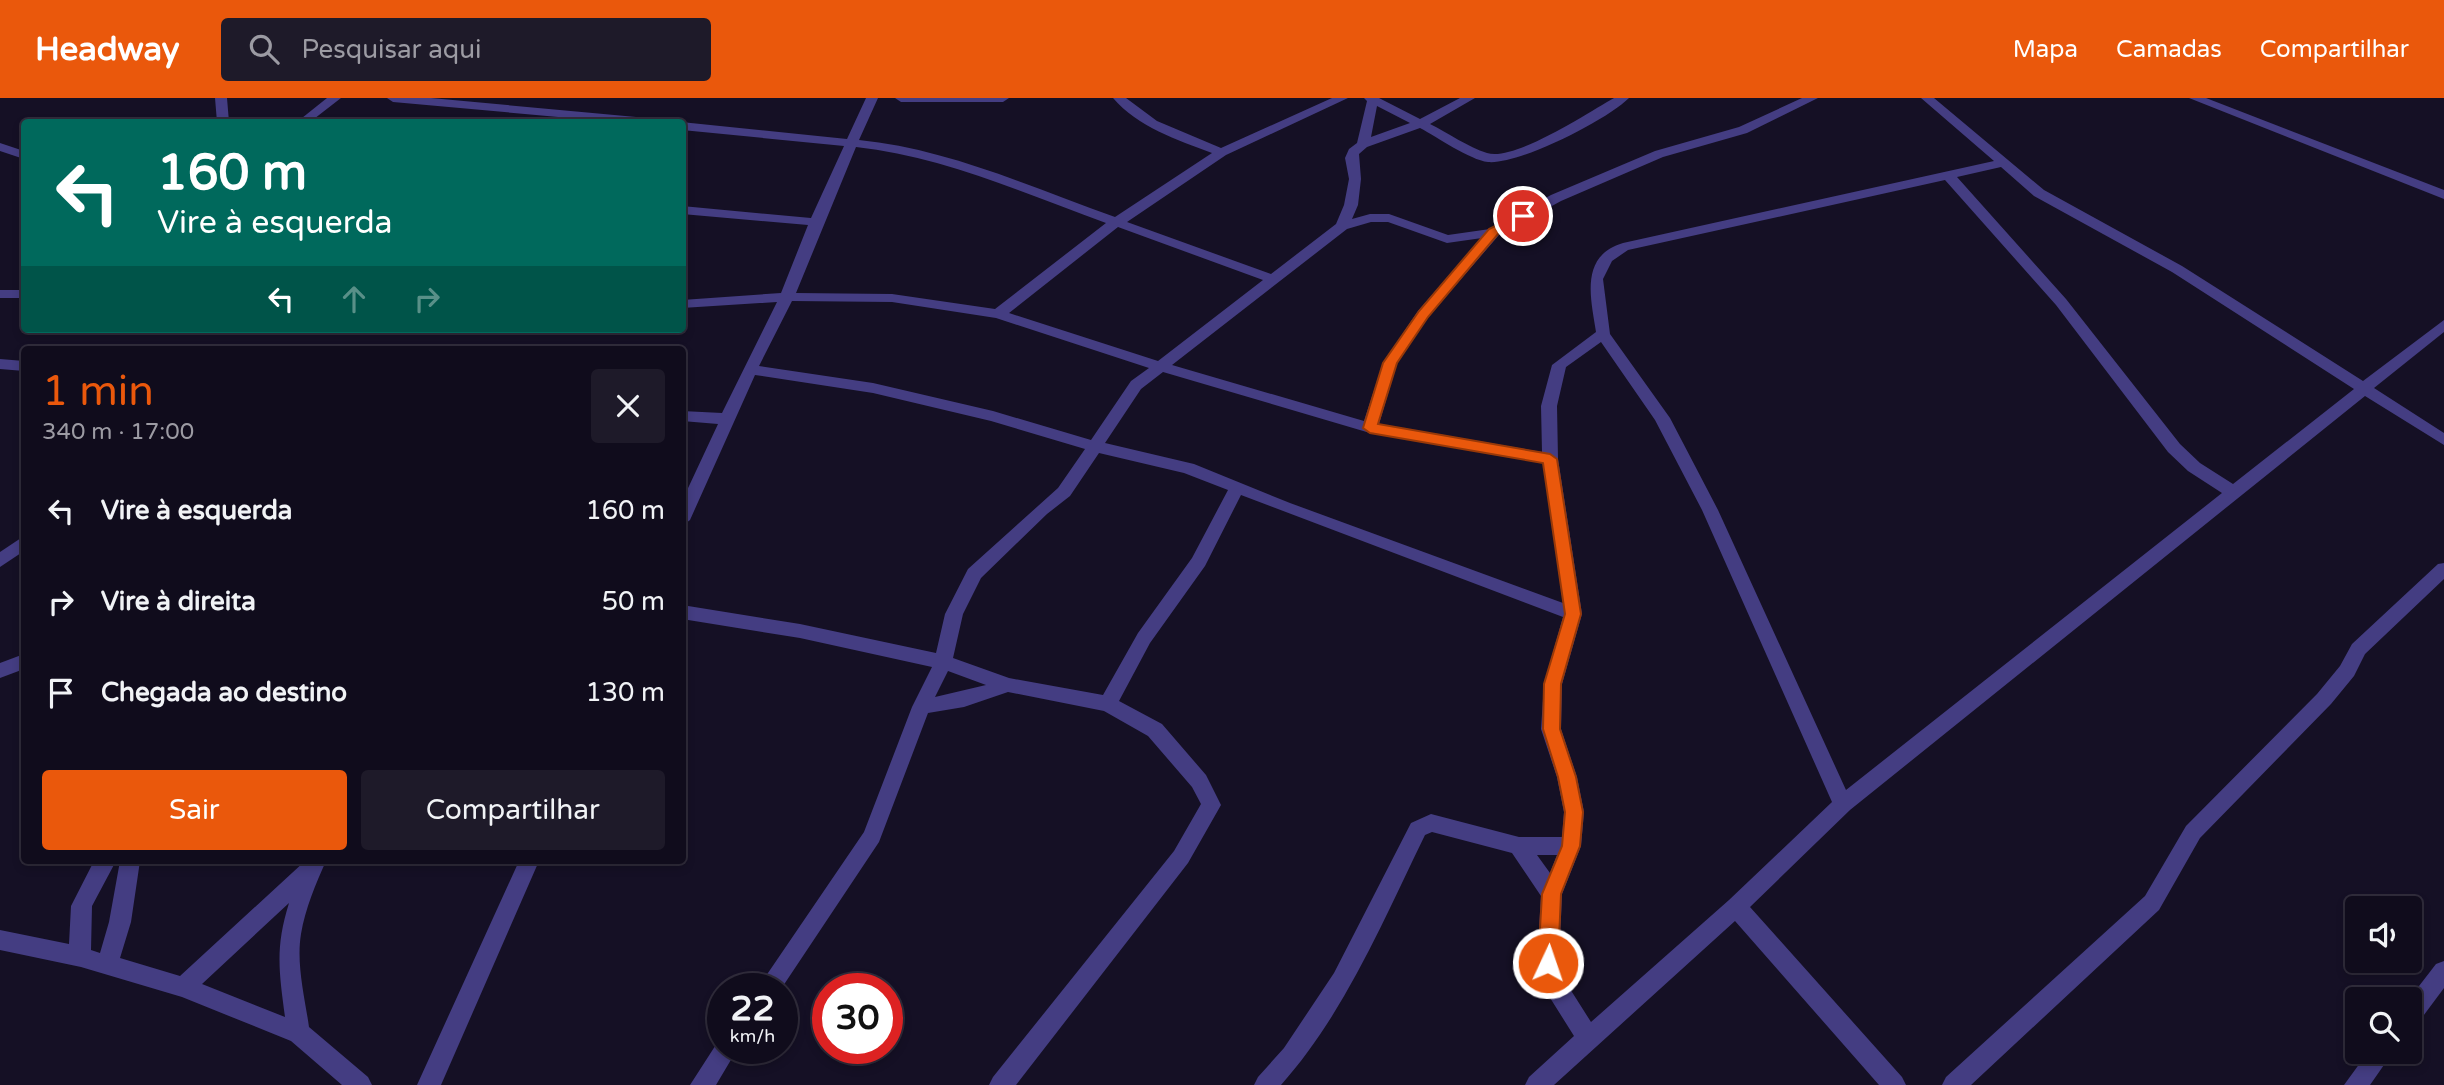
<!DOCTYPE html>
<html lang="pt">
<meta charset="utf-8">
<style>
body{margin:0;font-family:"Varela Round",sans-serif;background:#1e1a29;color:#f1f3f6;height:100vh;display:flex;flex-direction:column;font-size:26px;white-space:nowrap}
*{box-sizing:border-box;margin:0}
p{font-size:23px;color:#9c9ba3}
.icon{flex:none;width:38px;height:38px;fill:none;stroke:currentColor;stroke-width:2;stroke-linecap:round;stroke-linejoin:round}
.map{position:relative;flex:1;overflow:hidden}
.side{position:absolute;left:21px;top:248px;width:665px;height:518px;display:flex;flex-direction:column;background:#100c1c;border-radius:7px;box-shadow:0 4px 10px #0003,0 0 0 2px #302c3b}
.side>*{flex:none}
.top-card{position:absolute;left:21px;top:21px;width:665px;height:214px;border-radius:7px;box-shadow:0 4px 10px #0003,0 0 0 2px #302c3b;background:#00695c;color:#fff;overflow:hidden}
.fabs{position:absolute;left:2345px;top:798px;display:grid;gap:14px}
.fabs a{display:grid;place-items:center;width:77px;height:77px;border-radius:7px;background:#100c1c;box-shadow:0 4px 10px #0003,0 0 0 2px #302c3b;font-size:35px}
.speed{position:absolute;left:707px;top:875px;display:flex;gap:14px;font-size:35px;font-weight:700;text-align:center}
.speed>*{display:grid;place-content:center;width:91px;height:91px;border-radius:50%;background:#100c1c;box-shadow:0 4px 10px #0003,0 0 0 2px #302c3b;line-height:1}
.speed small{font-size:18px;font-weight:400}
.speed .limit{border:10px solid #d22;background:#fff;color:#111}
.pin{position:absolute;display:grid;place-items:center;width:60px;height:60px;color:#fff;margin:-30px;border:4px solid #fff;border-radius:50%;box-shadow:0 2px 7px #0007}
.me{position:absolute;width:77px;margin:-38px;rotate:3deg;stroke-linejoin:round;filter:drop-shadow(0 0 5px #0008)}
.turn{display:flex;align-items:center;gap:24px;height:147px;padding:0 21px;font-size:32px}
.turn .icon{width:91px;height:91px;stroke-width:2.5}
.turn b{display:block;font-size:49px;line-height:60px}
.lanes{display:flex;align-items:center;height:66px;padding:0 21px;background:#0003;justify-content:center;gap:35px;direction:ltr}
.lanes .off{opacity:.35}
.round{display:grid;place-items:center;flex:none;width:74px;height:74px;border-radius:7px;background:#1e1a29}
.summary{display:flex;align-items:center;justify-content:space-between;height:119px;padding:0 21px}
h1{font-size:42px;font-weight:600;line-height:52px;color:#ea580c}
.action{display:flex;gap:14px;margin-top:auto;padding:14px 21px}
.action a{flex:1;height:80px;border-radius:7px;background:#ea580c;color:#fff;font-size:28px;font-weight:600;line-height:80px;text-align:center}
.action a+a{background:#1e1a29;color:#f1f3f6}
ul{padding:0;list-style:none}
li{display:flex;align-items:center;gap:21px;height:91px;padding:0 21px}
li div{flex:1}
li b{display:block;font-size:26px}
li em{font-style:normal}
header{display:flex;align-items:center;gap:42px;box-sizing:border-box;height:98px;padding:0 35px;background:#ea580c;color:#fff}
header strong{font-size:33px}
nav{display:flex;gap:38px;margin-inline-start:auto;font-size:24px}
.search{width:490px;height:63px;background:#1e1a29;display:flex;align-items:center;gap:18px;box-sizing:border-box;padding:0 24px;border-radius:7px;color:#9c9ba3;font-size:26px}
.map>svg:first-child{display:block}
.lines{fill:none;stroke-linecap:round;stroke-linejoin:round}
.minor{fill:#443d82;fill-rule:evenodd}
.route{fill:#ea580c;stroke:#983908;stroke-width:2}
</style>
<header>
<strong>Headway</strong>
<div class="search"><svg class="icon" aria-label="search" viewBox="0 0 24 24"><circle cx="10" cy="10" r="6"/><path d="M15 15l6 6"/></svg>Pesquisar aqui</div>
<nav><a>Mapa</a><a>Camadas</a><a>Compartilhar</a></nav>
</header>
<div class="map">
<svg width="2444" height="987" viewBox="0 0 2444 987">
<rect width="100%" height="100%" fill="#151025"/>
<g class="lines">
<path class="minor" d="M215,0H227L229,24H217Z
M327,0H341L310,24H297Z
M387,0H431L647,20L653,24H614L393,4Z
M866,0H878L859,42C945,50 1034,90 1115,119L1212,55C1177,42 1138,29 1113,0H1126L1157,23L1221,50L1332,0H1348L1226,57L1127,124L1271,176L1336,126L1344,107L1349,81L1345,60L1349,51L1357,45L1367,3L1364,0H1379L1420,21L1460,0H1475L1430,26C1448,35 1468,49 1487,55C1514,64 1589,14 1614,0H1629C1607,22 1519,67 1488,64C1470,62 1437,39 1420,30L1367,49L1359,56L1361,81L1358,107L1352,121L1370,116H1389L1448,137L1490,131L1551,97L1655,53L1739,29L1802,0H1818L1747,35L1663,59L1561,103L1499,137L1428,219L1397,265L1379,326L1542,354L1541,308L1552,267L1596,234C1591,201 1579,158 1623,145L1994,63L1921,0H1934L2044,92L2182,168L2363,283L2444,222V234L2374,290L2444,335V347L2365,298L1850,712L1750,809L1902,979L1906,987H1879L1735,823L1554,987H1525L1529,979L1574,938L1547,895L1537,865L1541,798L1512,755L1432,734L1425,737C1383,823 1345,915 1281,987H1254L1258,979L1284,950L1334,875L1411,725L1431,716L1519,739H1562L1564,714L1557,679L1541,631L1544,586L1563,519L1241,397L1205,468L1150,545L1119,603L1162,626L1206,677L1221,707L1188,765L1016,987H989L993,979L1174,753L1201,706L1192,689L1148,638L1104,613L1008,594L964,609L928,615L879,744L781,891H757L864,734L912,609L932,569L800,540L682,521V507L800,526L936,555L945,516L968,471L1058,390L1085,351L991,323L873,295L755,277L690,422L682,428V403L718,326L682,323V313L722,315L777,204L682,210V202L781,195L808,127L682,116V108L811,120L844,48L682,32L681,24L847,41ZM1377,8L1410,25L1371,39ZM856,49C942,58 1026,96 1106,125L995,211L892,196L796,195ZM2001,69L2034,98L2172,174L2354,291L2233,386L2200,365L2180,346L2066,201L1957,79ZM1945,82L2056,207L2168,354L2188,373L2222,395L1846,692L1718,412L1670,320L1610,236L1603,181L1612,163L1628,152ZM1371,124H1388L1447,145L1482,140L1418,213L1383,265L1364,323L1172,267L1347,131ZM1118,129L1263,182L1158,263L1009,215ZM792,203L892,204L996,220L1149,270L1131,283L1091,342L993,313L873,285L759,268ZM1601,244L1655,322L1702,412L1832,704L1729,802L1591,924L1565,883L1559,865L1562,796L1581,748L1584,714L1577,679L1561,631L1562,586L1582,516L1558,361L1557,308L1566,269ZM1163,274L1370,335L1543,365L1563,505L1290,405L1194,366L1105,345L1141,291ZM1099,355L1184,375L1228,392L1192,460L1138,535L1103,597L1009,580L953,560L963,516L981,480L1047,416L1070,398ZM948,573L986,587L935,599ZM1537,757H1557L1550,775Z
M895,0H1009L1003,4H901Z
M2189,0H2206L2444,92V101Z
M0,45L24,53V61L0,53Z
M0,192H24V200H0Z
M0,261L24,263V273L0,271Z
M24,438V453L0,469V454Z
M2444,465V481L2365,556L2354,578L2331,606L2200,740L2159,812L1971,987H1942L1946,979L2145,798L2186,728L2317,596L2340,568L2352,546L2438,466Z
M24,556V571L0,580V565Z
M94,763H116L92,808L91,852L100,855L109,824L120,763H140L131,824L120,860L180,878L305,763H326C316,785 305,811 301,836C296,866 305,900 309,929L368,979L372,987H342L291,943L182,899L81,869L0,852V832L69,846L71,808ZM289,805C275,850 279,873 285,919L202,886Z
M519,763H539L441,987H417Z
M2444,863V890L2418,925L2410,928L2409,901L2436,866Z
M723,941V950H738L716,987H690L719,942Z
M2368,954H2393L2370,987H2344Z"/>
</g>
<path class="route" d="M1519,116L1529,118L1498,136L1428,219L1397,265L1378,326L1550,356L1557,361L1581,516L1561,586L1560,631L1576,679L1583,714L1580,748L1561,796L1558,865L1555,871L1548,874L1541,871L1538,865L1542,796L1562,748L1565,714L1558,679L1543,631L1544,586L1565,516L1543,365L1370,335L1363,330L1383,265L1419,213L1489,131Z"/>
</svg>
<div class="fabs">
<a><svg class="icon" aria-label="sound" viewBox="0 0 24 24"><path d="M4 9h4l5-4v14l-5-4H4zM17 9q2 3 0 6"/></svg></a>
<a><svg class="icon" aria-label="search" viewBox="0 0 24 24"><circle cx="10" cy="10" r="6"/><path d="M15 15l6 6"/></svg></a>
</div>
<div class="speed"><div>22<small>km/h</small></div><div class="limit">30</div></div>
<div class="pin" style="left:1523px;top:118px;background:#d93025"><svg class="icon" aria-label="arrive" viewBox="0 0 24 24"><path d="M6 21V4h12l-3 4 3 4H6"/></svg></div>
<svg class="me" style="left:1548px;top:865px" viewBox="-20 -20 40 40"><circle r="17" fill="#ea580c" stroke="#fff" stroke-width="3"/><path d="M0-11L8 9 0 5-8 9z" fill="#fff"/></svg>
<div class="top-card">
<div class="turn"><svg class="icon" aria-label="left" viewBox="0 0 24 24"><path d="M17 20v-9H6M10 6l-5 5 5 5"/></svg><div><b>160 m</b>Vire à esquerda</div></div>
<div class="lanes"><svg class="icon" aria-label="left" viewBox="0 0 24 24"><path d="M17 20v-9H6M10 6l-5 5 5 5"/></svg><svg class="icon off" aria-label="ahead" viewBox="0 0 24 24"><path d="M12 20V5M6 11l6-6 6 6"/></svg><svg class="icon off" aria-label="right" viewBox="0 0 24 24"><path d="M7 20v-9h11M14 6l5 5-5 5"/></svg></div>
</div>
<section class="side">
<div class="summary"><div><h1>1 min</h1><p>340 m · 17:00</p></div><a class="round"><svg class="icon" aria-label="close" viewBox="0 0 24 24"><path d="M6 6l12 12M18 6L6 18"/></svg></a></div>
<ul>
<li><svg class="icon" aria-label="left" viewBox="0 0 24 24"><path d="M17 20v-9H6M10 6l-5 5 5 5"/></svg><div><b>Vire à esquerda</b></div><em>160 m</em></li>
<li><svg class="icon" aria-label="right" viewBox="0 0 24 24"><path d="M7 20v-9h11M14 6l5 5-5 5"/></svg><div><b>Vire à direita</b></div><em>50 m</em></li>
<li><svg class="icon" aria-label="arrive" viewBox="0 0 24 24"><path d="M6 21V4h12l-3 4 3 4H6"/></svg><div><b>Chegada ao destino</b></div><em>130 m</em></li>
</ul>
<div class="action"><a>Sair</a><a>Compartilhar</a></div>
</section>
</div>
